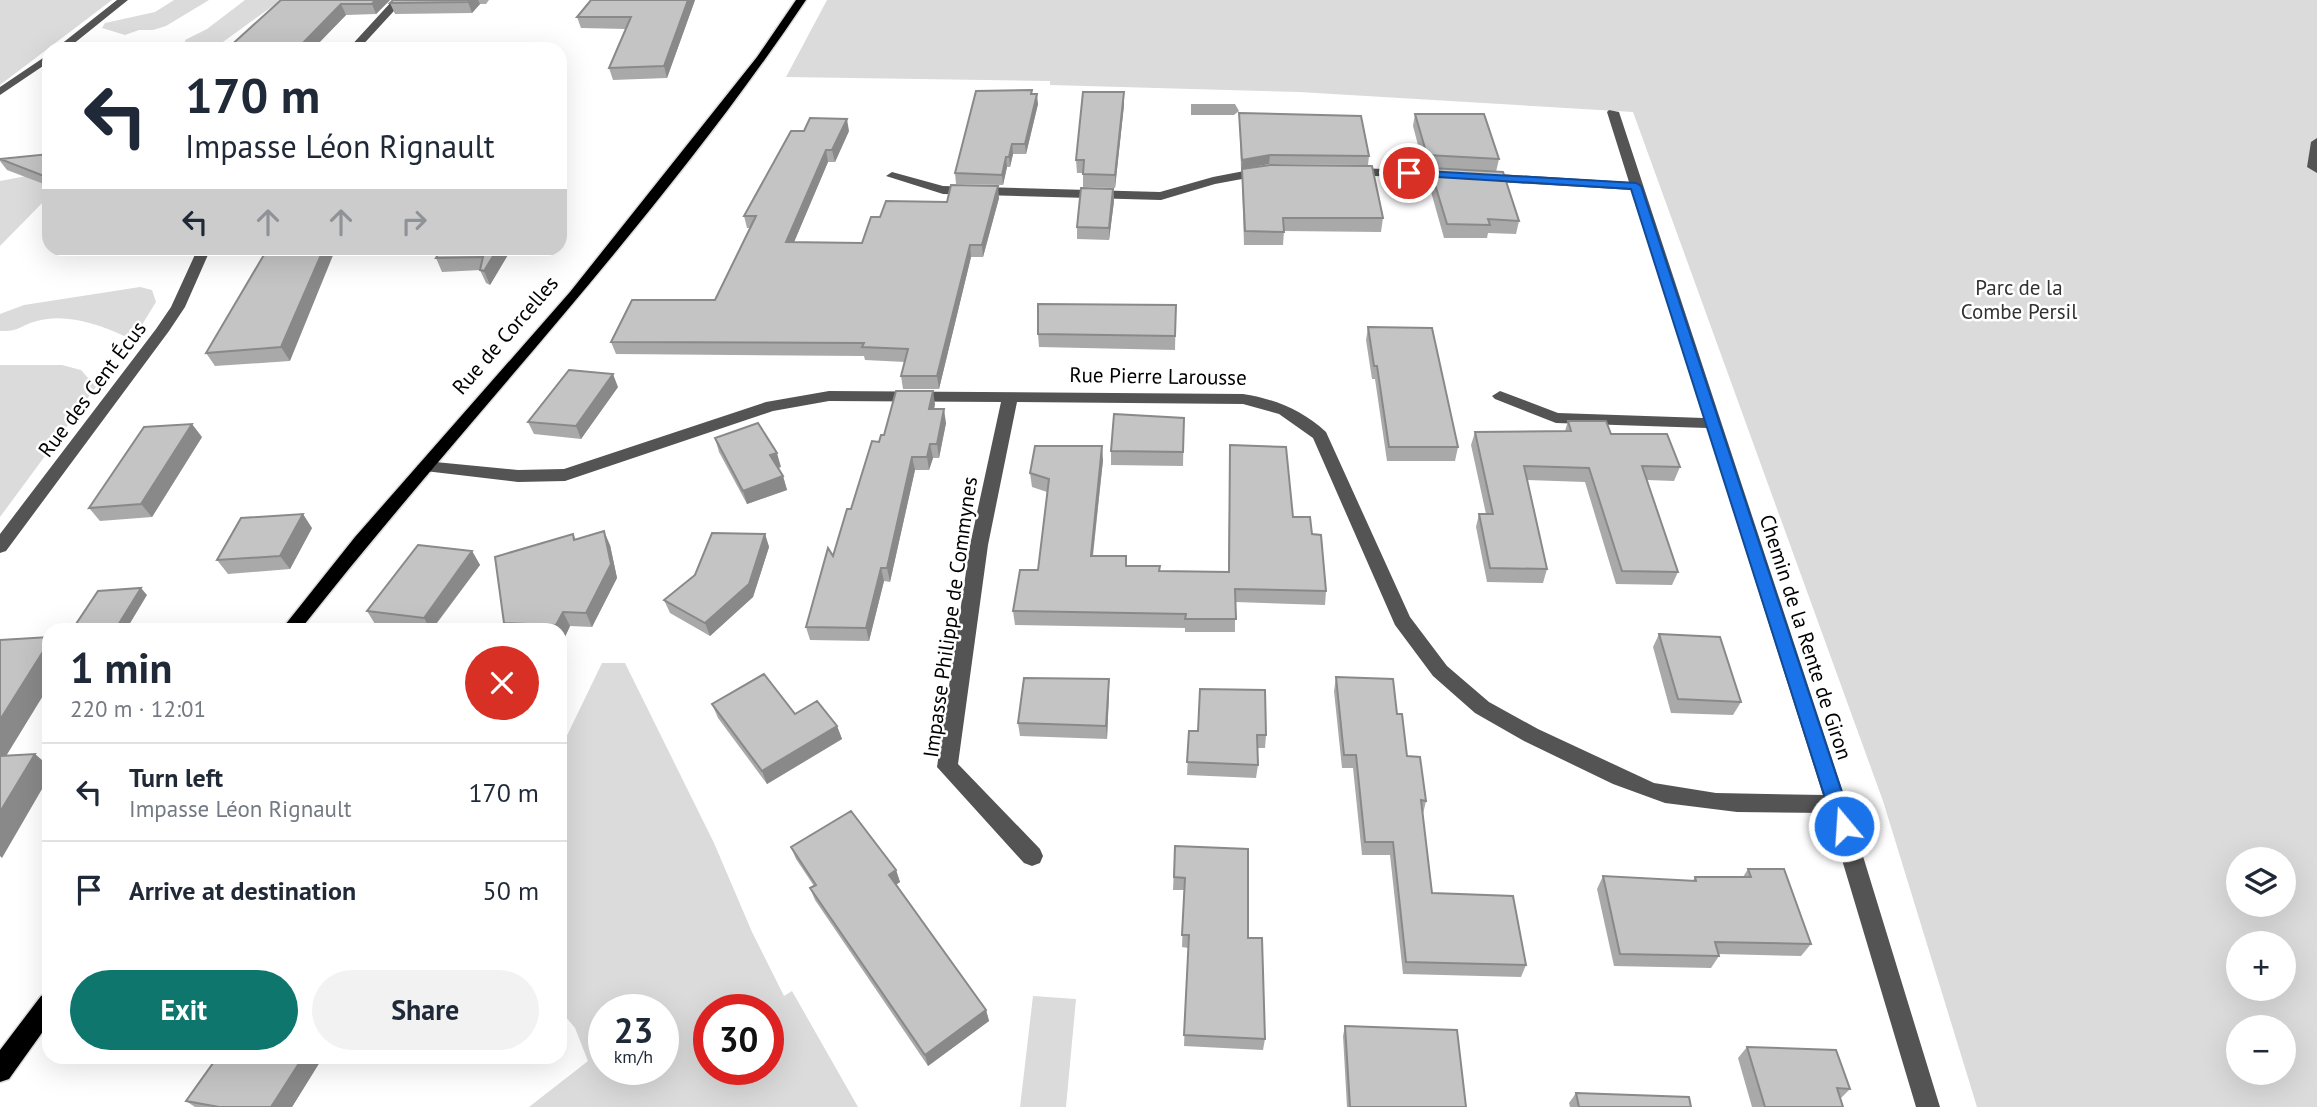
<!DOCTYPE html>
<meta charset="utf-8">
<style>
body{margin:0;font-family:"PT Sans",sans-serif;background:#f2f2f3;color:#1f2937;height:100vh;display:flex;flex-direction:column;font-size:26px;white-space:nowrap}
*{box-sizing:border-box;margin:0}
p{font-size:23px;color:#747a83}
.icon{flex:none;width:38px;height:38px;fill:none;stroke:currentColor;stroke-width:2;stroke-linecap:round;stroke-linejoin:round}
.map{position:relative;flex:1;overflow:hidden}
.drawer{position:absolute;left:42px;top:623px;width:525px;height:441px;display:flex;flex-direction:column;background:#fff;border-radius:21px;box-shadow:0 7px 28px #0002}
.drawer>*{flex:none}
.banner{position:absolute;left:42px;top:42px;width:525px;height:214px;border-radius:21px;box-shadow:0 7px 28px #0002;background:#fff;color:#1f2937;overflow:hidden}
.tools{position:absolute;left:2226px;top:847px;display:grid;gap:14px}
.tools a{display:grid;place-items:center;width:70px;height:70px;border-radius:50%;background:#fff;box-shadow:0 7px 28px #0002;font-size:35px}
.speed{position:absolute;left:588px;top:994px;display:flex;gap:14px;font-size:35px;font-weight:700;text-align:center}
.speed>*{display:grid;place-content:center;width:91px;height:91px;border-radius:50%;background:#fff;box-shadow:0 7px 28px #0002;line-height:1}
.speed small{font-size:18px;font-weight:400}
.speed .limit{border:10px solid #d22;background:#fff;color:#111}
.pin{position:absolute;display:grid;place-items:center;width:60px;height:60px;color:#fff;margin:-30px;border:4px solid #fff;border-radius:50%;box-shadow:0 2px 7px #0007}
.me{position:absolute;width:77px;margin:-38px;rotate:342deg;stroke-linejoin:round;filter:drop-shadow(0 0 5px #0008)}
.turn{display:flex;align-items:center;gap:24px;height:147px;padding:0 28px;font-size:32px}
.turn .icon{width:91px;height:91px;stroke-width:2.5}
.turn b{display:block;font-size:49px;line-height:60px}
.lanes{display:flex;align-items:center;height:66px;padding:0 28px;background:#0003;justify-content:center;gap:35px;direction:ltr}
.lanes .off{opacity:.35}
.round{display:grid;place-items:center;flex:none;width:74px;height:74px;border-radius:37px;background:#f2f2f3}
.headline{display:flex;align-items:center;justify-content:space-between;height:119px;padding:0 28px}
h1{font-size:42px;font-weight:700;line-height:52px}
.action{display:flex;gap:14px;margin-top:auto;padding:14px 28px}
.action a{flex:1;height:80px;border-radius:42px;background:#0f766e;color:#fff;font-size:28px;font-weight:700;line-height:80px;text-align:center}
.action a+a{background:#f2f2f3;color:#1f2937}
ul{padding:0;list-style:none}
li{display:flex;align-items:center;gap:21px;height:98px;padding:0 28px;border-top:2px solid #e0e1e3}
li div{flex:1}
li b{display:block;font-size:26px}
li em{font-style:normal}
.map>svg:first-child{display:block}
.green{fill:#dbdbdb;fill-rule:evenodd}
.water{fill:#a2a2a2}
.lines{fill:none;stroke-linecap:round;stroke-linejoin:round}
.major-casing{stroke:#dbdbdb;stroke-width:3}
.minor{fill:#545454;fill-rule:evenodd}
.major{fill:#000;fill-rule:evenodd}
.wall{fill:#a9a9a9}
.shaded-wall{fill:#898989}
.building{fill:#c4c4c4;stroke:#898989;stroke-width:2}
.route{fill:#1a73e8;stroke:#114b97;stroke-width:2}
.labels{text-anchor:middle;dominant-baseline:central;stroke-width:5;stroke-linejoin:round;paint-order:stroke}
.park-label{font-size:21px;fill:#323232;stroke:#fff}
.street-label{font-size:21px;fill:#000;stroke:#fff}
</style>
<div class="map">
<svg width="2317" height="1107" viewBox="0 0 2317 1107">
<rect width="100%" height="100%" fill="#fff"/>
<path class="green" d="M0,0H112L0,85Z
M174,0H209L166,26L153,30H139L125,35L102,28L105,23L155,12Z
M245,0H281L223,42L186,45L185,40L207,29Z
M827,0H2317V1107H1977L1883,801L1633,112L1299,92L1050,85V81L786,77ZM2238,859H2284V905H2238ZM2238,943H2284V989H2238ZM2238,1027H2284V1073H2238Z
M49,164V196L0,246V181L37,174Z
M140,287L152,290L156,302L140,328L124,336C98,324 66,313 37,321C21,325 19,332 0,331V314L24,305Z
M0,365H62L81,370L96,387L0,517Z
M602,663H625L714,843L752,932L784,996L792,991L858,1107H529L588,1061L575,1028L560,1010V750ZM604,1010H663V1069H604ZM709,1010H768V1069H709Z
M1033,996L1076,999L1066,1107H1020Z"/>
<path class="water" d="M1191,104H1235L1239,111L1234,115H1191Z"/>
<g class="lines">
<defs>
<path id="major" d="M796,0H806C656,224 467,418 300,630H281L355,537L570,292L757,57Z
M49,993V1023L9,1079L0,1082V1050L41,996Z"/>
</defs>
<use href="#major" class="major-casing"/>
<path class="minor" d="M117,0H128L67,49H55Z
M393,0H404L359,49H348Z
M49,54V62L0,95V87Z
M1609,110L1619,112L1847,804L1940,1107H1916L1828,813L1737,812L1665,803L1613,784L1524,741L1475,713L1433,676L1395,625L1313,438L1279,414L1243,404L1017,402L988,545L958,764L1040,849L1043,856L1040,863L1032,866L1024,863L937,767L970,545L1001,402L829,401L773,411L565,481L518,482L425,471L417,466L425,461L518,470L564,469L766,402L829,391L1243,394C1275,399 1302,410 1326,432L1410,617L1447,666L1489,702L1538,729L1654,783L1716,793L1823,795L1707,428L1556,423L1495,399L1492,396L1500,391L1558,413L1704,418L1632,190L1482,181L1476,177L1482,173L1629,182L1607,112Z
M2317,138V173L2307,167L2311,142Z
M1265,167L1269,168V174L1215,184L1161,200L943,194L886,176L892,172L943,186L1160,192L1213,177Z
M1352,168L1454,171L1460,175L1454,179L1348,175V169Z
M198,248H211L185,307L169,331L6,551L0,553V534L156,329L171,307Z"/>
<use href="#major" class="major"/>
</g>
<path class="wall" d="M281,0H390L376,14L346,15L313,49H227Z
M393,0H489L486,4H480L472,13L395,14L390,3Z
M591,0H695L667,78L613,80L609,68L626,29L581,28L577,17Z
M1032,90V94L1038,104L1026,154H1013L1010,167H1007L1003,185L956,184L955,173Z
M1124,105L1115,188L1083,187V173H1077L1076,160Z
M1239,113L1369,156L1368,165L1269,164L1241,169Z
M1415,114L1499,159L1496,172L1424,168L1413,126Z
M849,131L835,162H828L794,242L862,243L880,217L947,202L999,198L983,257H971L939,389H903L901,376L905,362L865,360L864,356L616,354L611,342L715,300L750,228H747L744,216Z
M49,154V186L7,170L0,161V159Z
M1430,168L1519,221L1516,234L1488,233L1487,238H1444L1428,181Z
M1242,169L1383,218L1381,232L1284,231L1283,245H1244L1242,182Z
M1113,189L1114,201L1109,240L1077,239V227Z
M268,248L290,361L215,366L206,353Z
M442,248H512L490,285L486,283L480,270L442,272L436,258Z
M1176,305L1175,350L1039,347L1038,334Z
M1368,327L1458,447L1455,461H1387L1375,379H1372L1366,340Z
M618,387L581,439L534,434L528,422Z
M935,404L934,409L946,423L939,458H933L929,470H915L890,582L884,581L869,641L810,640L806,627L851,509L879,442L884,435Z
M1184,418L1183,466L1111,465V451Z
M1568,421L1611,434L1680,467L1674,481L1647,480L1678,572L1672,585L1616,584L1585,482L1527,480L1547,569L1543,583L1487,582L1476,527L1479,514H1486L1471,445L1475,432L1565,431Z
M202,437L152,517L100,521L89,508Z
M715,438L781,467L778,468L783,476L787,490L747,504L719,452Z
M1230,445L1293,517L1312,534L1326,591L1325,605L1235,602V632H1185V628L1015,625L1013,611L1038,570L1047,492L1032,487L1030,473L1103,460L1093,556L1126,566L1160,571L1228,572Z
M312,528L290,569L228,574L217,560Z
M573,534L576,540L610,545L617,578L592,627L570,626L564,639L560,638V630H508L504,623Z
M765,534L769,547L753,597L710,636L670,613L664,600Z
M472,551L480,565L432,630L375,624L367,611Z
M1659,634L1741,702L1733,715L1671,713L1653,647Z
M1336,677L1397,714L1407,756L1426,801L1423,814L1432,893L1526,965L1521,977L1403,974L1390,855H1362L1353,768H1342L1334,691Z
M1109,679V693L1107,739L1020,736L1018,723Z
M712,704L795,714L837,726L842,739L767,784L718,718Z
M1189,731L1266,735L1265,748H1257L1258,765L1256,778L1187,775Z
M1175,846L1248,938L1265,1039L1263,1050L1184,1046L1188,948L1182,947L1184,890H1173Z
M791,847L896,870L900,882L896,885L986,1010L989,1021L928,1066L815,900L810,888L814,886L796,859Z
M1748,869L1811,944L1801,956L1718,954L1719,956L1711,968L1614,966L1597,889L1603,876L1693,881L1695,877H1743Z
M1345,1026L1466,1107H1347L1343,1036Z
M1747,1047L1850,1089L1840,1099L1843,1107H1752L1738,1058Z
M225,1057H323L292,1107H195L186,1101Z
M1576,1093L1691,1107H1570L1569,1103Z"/>
<path class="shaded-wall" d="M375,0H390L376,14L372,4Z
M470,0H478L480,4L472,13L468,2Z
M688,0H695L667,78L664,66Z
M341,4L346,15L313,49H297Z
M1124,92V105L1115,188V175Z
M1037,94L1038,104L1026,154L1025,144Z
M847,119L849,131L835,162L832,150Z
M1012,144L1013,154L1010,167L1009,157Z
M826,150L828,162L789,254L786,242Z
M560,151L565,164L560,198Z
M1270,155L1269,164L1241,169L1242,160Z
M1006,157L1007,167L1003,185L1002,175Z
M998,186L999,198L983,257L982,245Z
M1113,189L1114,201L1109,240V228Z
M970,245L971,257L939,389L937,376Z
M324,248H336L290,361L281,347Z
M498,248H512L490,285L484,271Z
M613,374L618,387L581,439L576,426Z
M933,391L935,404L931,422L929,409Z
M944,409L946,423L939,458L937,444Z
M192,424L202,437L152,517L141,504Z
M930,444L933,458L929,470L927,457Z
M1102,446L1103,460L1091,569V556Z
M777,453L781,467L774,469L770,455Z
M912,457L915,470L890,582L887,568Z
M783,476L787,490L747,504L743,491Z
M303,514L312,528L290,569L280,556Z
M604,531L610,545L617,578L592,627L586,613Z
M765,534L769,547L753,597L710,636L705,623Z
M472,551L480,565L431,630L424,618Z
M881,568L884,581L869,641L866,628Z
M141,588L147,595L126,630H115Z
M563,612L570,626L564,639L556,625Z
M49,642V686L0,766V720Z
M1109,679V693L1107,739L1106,726Z
M837,726L842,739L767,784L762,771Z
M35,754L49,766V777L2,858L0,856V812Z
M896,870L900,882L892,887L889,875Z
M986,1010L989,1021L928,1066L925,1055Z
M303,1057H323L292,1107H271Z"/>
<path class="building" d="M281,0H375L372,4H341L297,49H227Z
M393,0H470L468,2L390,3Z
M591,0H688L664,66L609,68L631,17H577Z
M1032,90L1031,94H1037L1025,144H1012L1009,157H1006L1002,175L955,173L976,91Z
M1083,92H1124L1115,175L1083,174L1084,160H1076Z
M1239,113L1361,116L1369,156L1270,155L1242,160Z
M1415,114H1484L1499,159L1427,155Z
M810,118L847,119L832,150H826L786,242L862,243L871,217H880L886,201L947,202L951,185L998,186L982,245H970L937,376H901L908,349L862,347L864,343L611,342L632,300H715L756,216H744L791,131H804Z
M49,154V178L0,159Z
M1270,165L1372,166L1383,218H1283L1284,232L1245,231L1242,169Z
M1430,168L1503,172L1519,221L1488,219L1490,225L1447,224Z
M1081,188L1113,189L1109,228L1077,227Z
M268,248H324L281,347L206,353Z
M442,248H498L484,271L480,270L483,257L436,258Z
M1038,304L1176,305L1175,336L1038,334Z
M1368,327L1432,328L1458,447H1389L1377,366H1374Z
M569,370L613,374L576,426L528,422Z
M896,391H933L929,409H944L937,444H930L927,457H912L887,568H881L866,628L806,627L828,548L833,556L847,509H851L872,441L879,442L881,435H884Z
M1114,414L1184,418L1183,452L1111,451Z
M1568,421H1606L1611,434H1667L1680,467L1642,466L1678,572L1622,571L1589,468L1524,466L1547,569L1490,568L1479,514H1493L1475,432L1571,431Z
M758,423L777,453L770,455L783,476L743,491L715,438Z
M192,424L141,504L89,508L144,427Z
M1230,445L1286,447L1293,517H1310L1312,534L1321,535L1326,591L1235,589L1236,619H1185L1186,614L1013,611L1020,570H1038L1049,479L1030,473L1035,446H1102L1091,556H1126V566H1160L1159,571L1229,572Z
M303,514L280,556L217,560L241,518Z
M604,531L611,564L586,613L563,612L556,625L504,623L495,557L573,534L574,540Z
M712,533L765,534L749,584L705,623L664,600L695,575Z
M418,545L472,551L424,618L367,611Z
M141,588L115,630H72L98,591Z
M1659,634L1720,637L1741,702L1678,699Z
M49,637V642L0,720V640Z
M764,674L795,714L817,701L837,726L762,771L712,704Z
M1336,677L1393,679L1397,714H1402L1407,756L1420,757L1426,801L1421,800L1432,893L1513,896L1526,965L1406,962L1393,842H1365L1356,755H1344Z
M1024,678L1109,679L1106,726L1018,723Z
M1200,689L1265,690L1266,735H1257L1258,765L1187,762L1189,731H1198Z
M35,754L0,812V756Z
M851,811L896,870L889,875L986,1010L925,1055L810,888L816,885L791,847Z
M1175,846L1248,849V938H1262L1265,1039L1184,1035L1189,935H1182L1185,878L1174,877Z
M1748,869H1784L1811,944L1715,942L1719,956L1620,954L1603,876L1696,881L1695,877H1751Z
M1345,1026L1457,1030L1466,1107H1350Z
M1747,1047L1836,1050L1850,1089L1837,1088L1843,1107H1765Z
M225,1057H303L271,1107H219L186,1101L216,1059L223,1061Z
M1576,1093L1689,1097L1691,1107H1579Z"/>
<path class="route" d="M1409,170L1636,183L1641,186L1853,826L1851,832L1844,835L1837,832L1834,826L1631,189L1405,175L1403,173Z"/>
<g class="labels">
<g class="park-label">
<text x="2019" y="287">Parc de la<tspan x="2019" dy="24">Combe Persil</tspan></text>
</g>
<g class="street-label">
<text transform="translate(505 335) rotate(-49)">Rue de Corcelles</text>
<text transform="translate(1158 376) rotate(1)">Rue Pierre Larousse</text>
<text transform="translate(92 389) rotate(-53)">Rue des Cent Écus</text>
<text transform="translate(950 617) rotate(-82)">Impasse Philippe de Commynes</text>
<text transform="translate(1806 637) rotate(72)">Chemin de la Rente de Giron</text>
</g>
</g>
</svg>
<div class="tools">
<a><svg class="icon" aria-label="layers" viewBox="0 0 24 24"><path d="M12 4l9 5-9 5-9-5zM3 14l9 5 9-5"/></svg></a>
<a>+</a>
<a>−</a>
</div>
<div class="speed"><div>23<small>km/h</small></div><div class="limit">30</div></div>
<div class="pin" style="left:1409px;top:173px;background:#d93025"><svg class="icon" aria-label="arrive" viewBox="0 0 24 24"><path d="M6 21V4h12l-3 4 3 4H6"/></svg></div>
<svg class="me" style="left:1844px;top:826px" viewBox="-20 -20 40 40"><circle r="17" fill="#1a73e8" stroke="#fff" stroke-width="3"/><path d="M0-11L8 9 0 5-8 9z" fill="#fff"/></svg>
<div class="banner">
<div class="turn"><svg class="icon" aria-label="left" viewBox="0 0 24 24"><path d="M17 20v-9H6M10 6l-5 5 5 5"/></svg><div><b>170 m</b>Impasse Léon Rignault</div></div>
<div class="lanes"><svg class="icon" aria-label="left" viewBox="0 0 24 24"><path d="M17 20v-9H6M10 6l-5 5 5 5"/></svg><svg class="icon off" aria-label="ahead" viewBox="0 0 24 24"><path d="M12 20V5M6 11l6-6 6 6"/></svg><svg class="icon off" aria-label="ahead" viewBox="0 0 24 24"><path d="M12 20V5M6 11l6-6 6 6"/></svg><svg class="icon off" aria-label="right" viewBox="0 0 24 24"><path d="M7 20v-9h11M14 6l5 5-5 5"/></svg></div>
</div>
<section class="drawer">
<div class="headline"><div><h1>1 min</h1><p>220 m · 12:01</p></div><a class="round" style="background:#d93025;color:#fff"><svg class="icon" aria-label="close" viewBox="0 0 24 24"><path d="M6 6l12 12M18 6L6 18"/></svg></a></div>
<ul>
<li><svg class="icon" aria-label="left" viewBox="0 0 24 24"><path d="M17 20v-9H6M10 6l-5 5 5 5"/></svg><div><b>Turn left</b><p>Impasse Léon Rignault</p></div><em>170 m</em></li>
<li><svg class="icon" aria-label="arrive" viewBox="0 0 24 24"><path d="M6 21V4h12l-3 4 3 4H6"/></svg><div><b>Arrive at destination</b></div><em>50 m</em></li>
</ul>
<div class="action"><a>Exit</a><a>Share</a></div>
</section>
</div>
